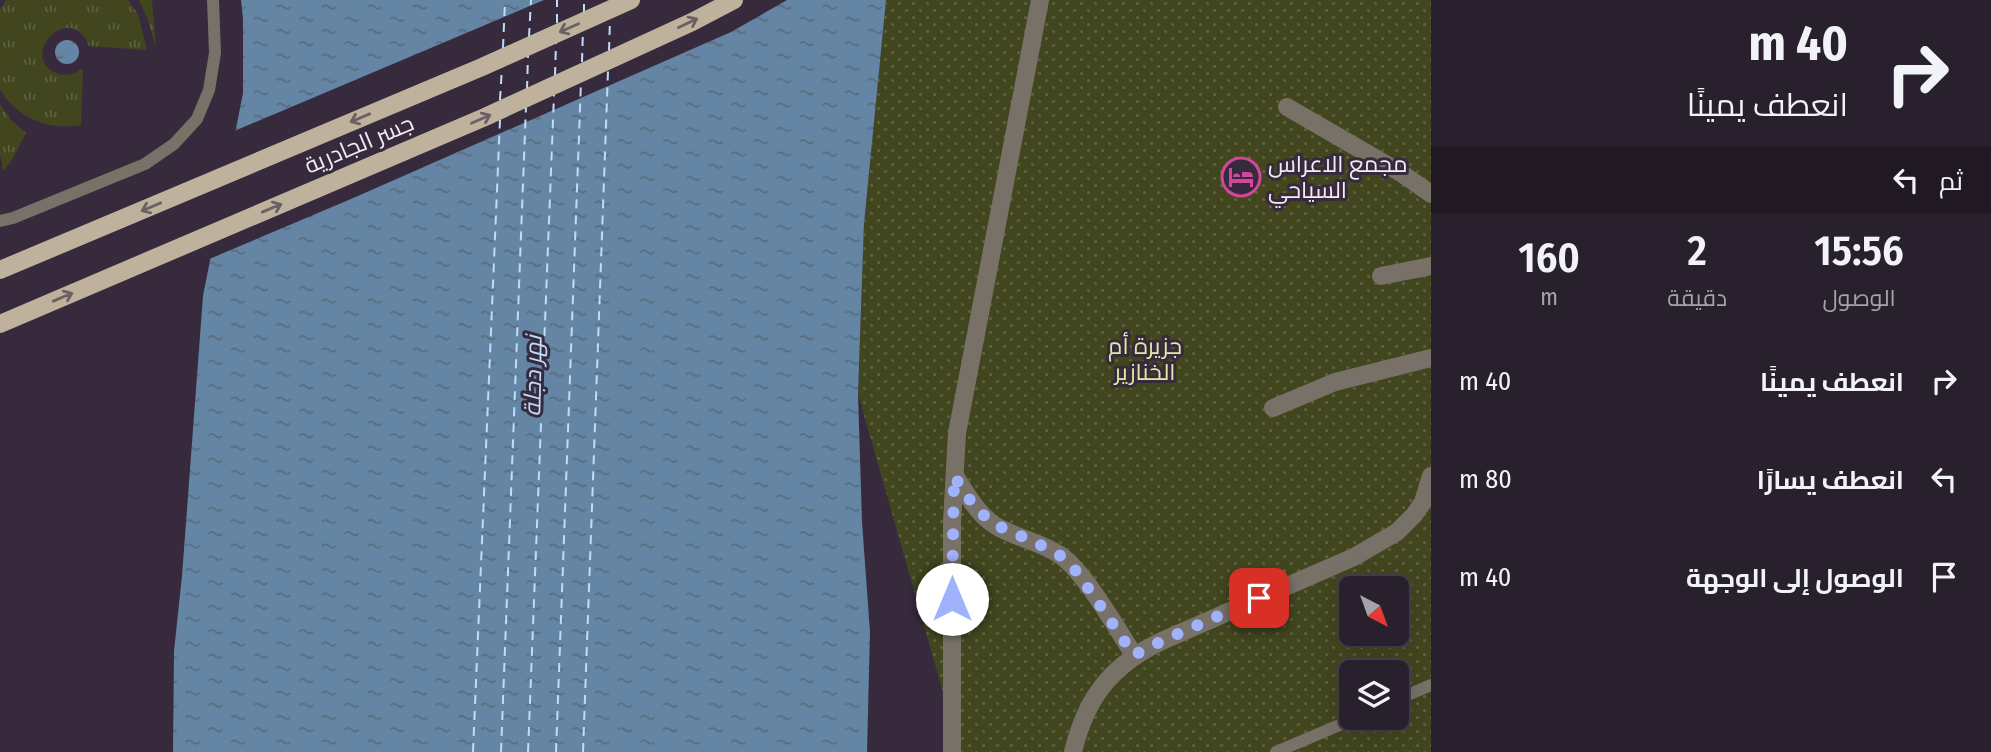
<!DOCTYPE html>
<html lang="ar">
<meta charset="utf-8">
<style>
body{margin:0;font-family:"Fira Sans Condensed",Cairo,sans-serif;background:#352d3a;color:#f1f3f6;direction:rtl;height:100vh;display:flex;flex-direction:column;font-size:26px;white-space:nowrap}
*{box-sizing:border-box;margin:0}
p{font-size:23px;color:#a5a3aa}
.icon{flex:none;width:38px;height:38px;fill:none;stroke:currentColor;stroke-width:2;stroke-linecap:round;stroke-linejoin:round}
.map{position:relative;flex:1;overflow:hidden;direction:ltr}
.sheet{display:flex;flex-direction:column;background:#29202e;width:560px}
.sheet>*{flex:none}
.hud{background:#29202e;color:#f1f3f6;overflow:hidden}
.needle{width:46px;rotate:139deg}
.tools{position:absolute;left:1339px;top:576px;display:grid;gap:14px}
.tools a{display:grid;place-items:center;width:70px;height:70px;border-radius:10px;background:#29202e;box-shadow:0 7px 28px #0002,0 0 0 2px #453e4a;font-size:35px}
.pin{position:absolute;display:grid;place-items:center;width:60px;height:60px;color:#fff;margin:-30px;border-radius:14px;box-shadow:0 4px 10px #0006}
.me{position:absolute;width:77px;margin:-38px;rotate:0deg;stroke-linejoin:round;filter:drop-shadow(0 0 5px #0008)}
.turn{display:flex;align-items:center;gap:24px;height:147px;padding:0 28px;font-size:32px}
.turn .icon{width:91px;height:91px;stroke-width:2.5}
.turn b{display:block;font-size:49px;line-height:60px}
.then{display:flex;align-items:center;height:66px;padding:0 28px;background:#0003;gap:14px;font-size:26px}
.eta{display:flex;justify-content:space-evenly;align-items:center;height:119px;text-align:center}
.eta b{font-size:42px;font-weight:600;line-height:49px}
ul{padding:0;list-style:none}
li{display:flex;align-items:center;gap:21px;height:98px;padding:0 28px}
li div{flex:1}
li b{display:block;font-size:26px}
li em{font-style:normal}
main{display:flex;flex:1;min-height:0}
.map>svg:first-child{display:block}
.grass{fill:url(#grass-tufts)}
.park{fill:url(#park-dots);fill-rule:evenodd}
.water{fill:url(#water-ripples)}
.pier{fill:#372a3d}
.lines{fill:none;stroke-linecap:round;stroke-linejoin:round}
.ferry{stroke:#bdddfb;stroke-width:2;stroke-dasharray:9 7;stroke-linecap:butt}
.service{stroke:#777167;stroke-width:12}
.minor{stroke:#777167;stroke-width:18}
.primary{stroke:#beb29d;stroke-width:18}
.oneway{stroke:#6d6063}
.route{stroke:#a1b2fd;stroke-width:12;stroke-dasharray:0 21.6}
.labels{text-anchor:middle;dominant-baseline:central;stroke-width:6;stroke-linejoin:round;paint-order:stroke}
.street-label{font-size:23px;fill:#f3ebf7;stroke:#372a3d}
.poi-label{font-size:23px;fill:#f3ebf7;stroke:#372a3d;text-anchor:start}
.park-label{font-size:23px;fill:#dfeaa5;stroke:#372a3d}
.water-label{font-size:24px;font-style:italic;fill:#bdddfb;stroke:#372a3d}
</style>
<main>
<section class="sheet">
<div class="hud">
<div class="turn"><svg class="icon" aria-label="right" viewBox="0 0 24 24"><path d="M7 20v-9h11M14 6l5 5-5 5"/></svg><div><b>40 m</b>انعطف يمينًا</div></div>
<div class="then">ثم<svg class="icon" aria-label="left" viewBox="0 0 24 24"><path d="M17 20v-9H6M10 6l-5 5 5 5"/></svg></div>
</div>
<div class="eta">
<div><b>15:56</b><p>الوصول</p></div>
<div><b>2</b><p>دقيقة</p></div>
<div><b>160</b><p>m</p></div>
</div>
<ul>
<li><svg class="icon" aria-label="right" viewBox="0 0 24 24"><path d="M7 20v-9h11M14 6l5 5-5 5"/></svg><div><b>انعطف يمينًا</b></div><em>40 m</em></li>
<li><svg class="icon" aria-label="left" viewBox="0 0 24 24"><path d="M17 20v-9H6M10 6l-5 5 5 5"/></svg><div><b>انعطف يسارًا</b></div><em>80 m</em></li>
<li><svg class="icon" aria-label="arrive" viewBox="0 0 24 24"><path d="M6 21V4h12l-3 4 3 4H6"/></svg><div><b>الوصول إلى الوجهة</b></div><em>40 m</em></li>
</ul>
</section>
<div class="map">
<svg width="1431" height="752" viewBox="0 0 1431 752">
<defs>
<pattern id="grass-tufts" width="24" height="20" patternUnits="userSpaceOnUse" patternTransform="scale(1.75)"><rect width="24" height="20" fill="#41461f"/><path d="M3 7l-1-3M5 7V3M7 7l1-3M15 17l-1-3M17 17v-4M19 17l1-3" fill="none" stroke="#5d6140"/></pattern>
<pattern id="park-dots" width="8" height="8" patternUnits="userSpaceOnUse" patternTransform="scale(1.75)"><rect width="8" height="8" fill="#41461f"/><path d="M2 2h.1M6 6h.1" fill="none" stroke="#5d6140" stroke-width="1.8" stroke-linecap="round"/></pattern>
<pattern id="water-ripples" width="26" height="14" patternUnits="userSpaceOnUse" patternTransform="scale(1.75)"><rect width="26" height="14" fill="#6485a3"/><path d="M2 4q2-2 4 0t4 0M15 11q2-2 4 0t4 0" fill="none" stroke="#596c7f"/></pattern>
</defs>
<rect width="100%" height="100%" fill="#372a3d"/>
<path class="grass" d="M6,0H128L138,14L147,50L89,46C72,0 17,54 56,73C66,77 75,74 83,68L81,125C49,131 17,118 0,90V10Z
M139,0H152L156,48L148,20Z
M0,104L11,120L26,133L12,160L3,171L0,154Z"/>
<path class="park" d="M886,0H1431V752H960L858,394L864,224ZM1351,588H1396V634H1351ZM1351,672H1396V718H1351Z"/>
<path class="water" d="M241,0H886L864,224L858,394L862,522L870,632L867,752H173L174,651L182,576L203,296L243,93V19Z
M55 52a12 12 0 1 1 24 0a12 12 0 1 1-24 0Z"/>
<path class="pier" d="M544,0H787L731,32L351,199L207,260L232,132Z"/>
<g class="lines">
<path class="ferry" d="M584,13V0
M557,23V0
M529,37L531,0
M503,48L505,0
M609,51L610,19
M582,62L583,29
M555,76L556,43
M527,90L528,54
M500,100L502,67
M473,752L500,120
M501,752L526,106
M528,752L554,95
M556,752L581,82
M583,752L608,71"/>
<path class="service" d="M0,221L13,218L145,164L174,144L197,119L209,90L215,53L213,0
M1396,700L1431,685
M1276,752L1356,718"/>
<path class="minor" d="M1287,107L1401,173L1431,194
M1381,276L1431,266
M1273,408L1335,382L1431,358
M955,476C967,494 977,514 996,526C1016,538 1041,542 1060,555C1085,572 1117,629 1134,655
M952,752V522L957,433L1040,0
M1073,752C1086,697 1112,664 1164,640L1354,557L1397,532L1414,515L1423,502L1431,476"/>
<path class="primary" d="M0,270L482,67L631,0
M0,324L485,117L692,22L734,0"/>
</g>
<defs><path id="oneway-shaft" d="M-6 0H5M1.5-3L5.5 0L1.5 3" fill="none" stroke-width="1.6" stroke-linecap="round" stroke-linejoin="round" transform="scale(1.75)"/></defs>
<g class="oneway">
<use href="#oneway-shaft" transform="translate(688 23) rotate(-26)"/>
<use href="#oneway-shaft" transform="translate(569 28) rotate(156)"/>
<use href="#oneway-shaft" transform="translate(360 118) rotate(157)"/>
<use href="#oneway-shaft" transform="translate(481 119) rotate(-24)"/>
<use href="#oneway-shaft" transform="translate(151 207) rotate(157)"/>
<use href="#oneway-shaft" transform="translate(272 208) rotate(-23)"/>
<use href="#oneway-shaft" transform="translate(63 297) rotate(-23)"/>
</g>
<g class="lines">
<path class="route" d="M952,599L954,476L976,509L996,525L1037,543L1061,556L1077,572L1134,655L1164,640L1259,598"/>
</g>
<defs>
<symbol id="hotel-ring" viewBox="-11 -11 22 22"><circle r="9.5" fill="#372a3d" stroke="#d1479c" stroke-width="1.5"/><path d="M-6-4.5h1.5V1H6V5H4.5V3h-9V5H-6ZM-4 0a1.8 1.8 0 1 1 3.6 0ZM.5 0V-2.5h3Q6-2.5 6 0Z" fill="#d1479c"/></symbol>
</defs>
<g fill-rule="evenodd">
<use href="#hotel-ring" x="1219" y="155" width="44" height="44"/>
</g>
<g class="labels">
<g class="street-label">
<text transform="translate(359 144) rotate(-23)">جسر الجادرية</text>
</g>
<g class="poi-label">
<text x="1268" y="164">مجمع الاعراس<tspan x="1268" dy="26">السياحي</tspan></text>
</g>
<g class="park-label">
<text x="1145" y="346">جزيرة أم<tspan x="1145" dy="26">الخنازير</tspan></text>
</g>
<g class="water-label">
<text transform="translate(533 376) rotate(-89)">نهر دجلة</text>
</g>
</g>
</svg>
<div class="tools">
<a><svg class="needle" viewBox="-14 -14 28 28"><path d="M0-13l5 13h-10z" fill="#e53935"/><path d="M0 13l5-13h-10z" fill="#a5a3aa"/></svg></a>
<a><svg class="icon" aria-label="layers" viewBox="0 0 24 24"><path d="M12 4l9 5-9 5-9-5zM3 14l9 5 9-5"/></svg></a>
</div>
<div class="pin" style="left:1259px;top:598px;background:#d93025"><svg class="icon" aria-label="arrive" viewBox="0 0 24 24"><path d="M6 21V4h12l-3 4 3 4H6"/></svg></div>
<svg class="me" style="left:952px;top:599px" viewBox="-20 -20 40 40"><circle r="19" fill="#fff"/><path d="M0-13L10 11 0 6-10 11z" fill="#a1b2fd"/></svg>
</div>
</main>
